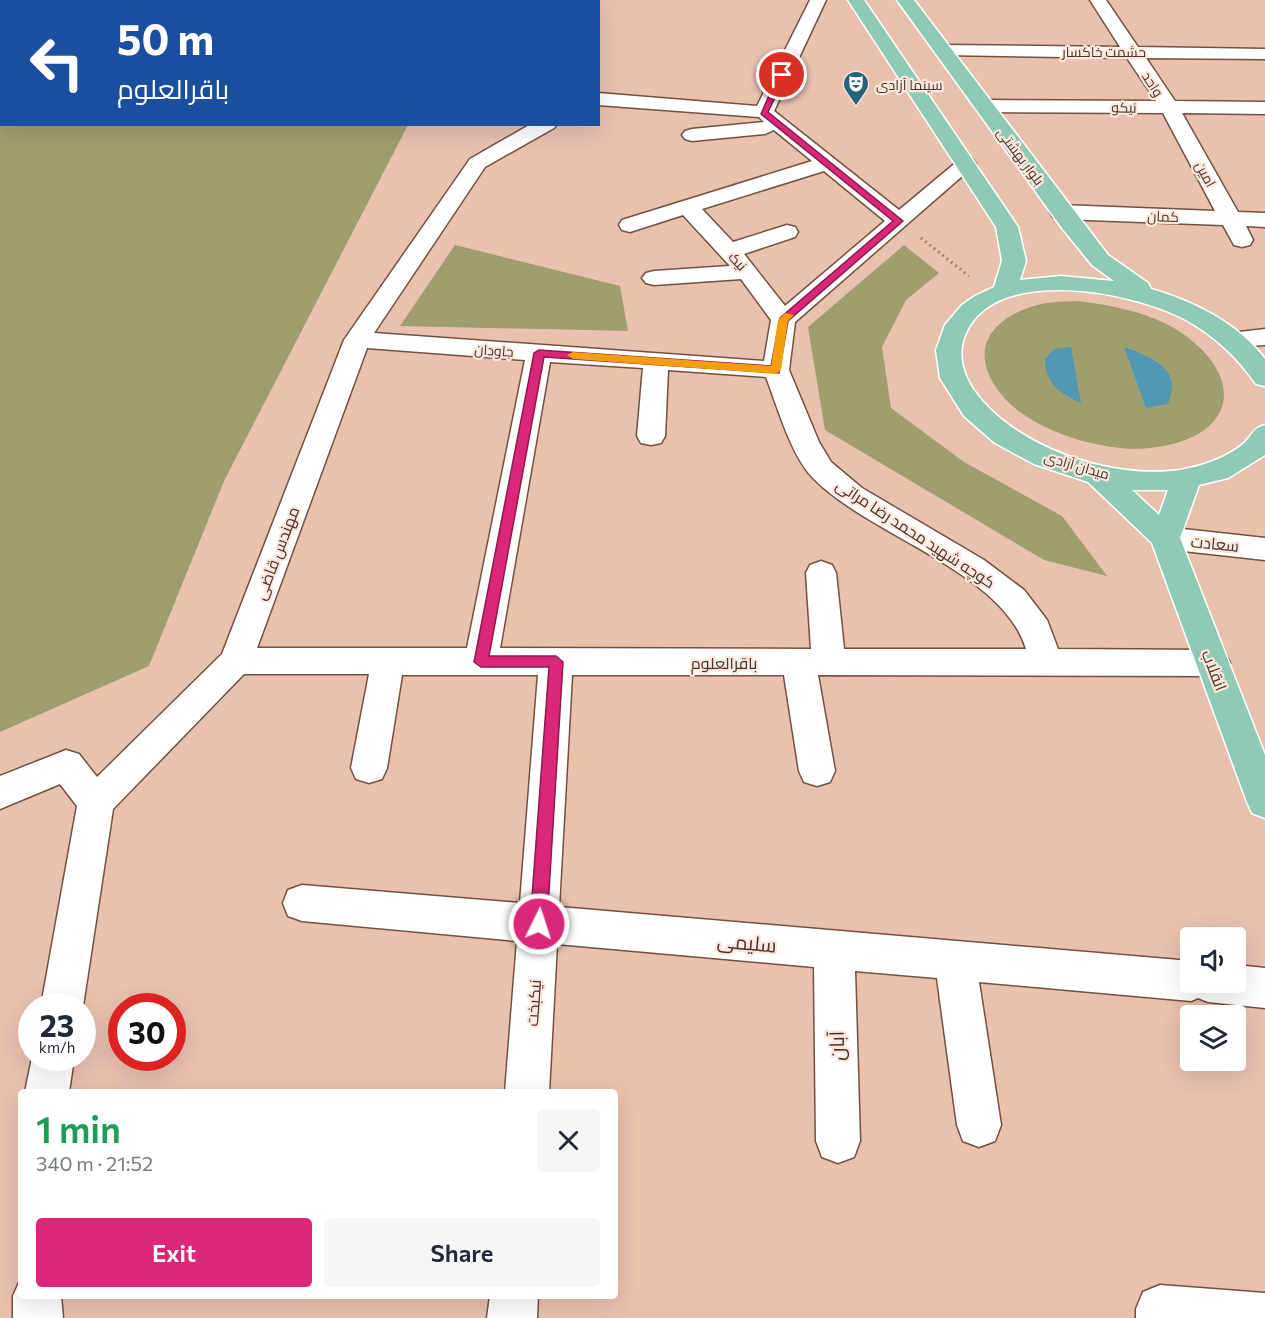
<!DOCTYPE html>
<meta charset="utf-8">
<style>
body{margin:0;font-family:Commissioner,Cairo,sans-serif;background:#f6f6f7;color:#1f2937;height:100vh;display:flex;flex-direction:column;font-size:22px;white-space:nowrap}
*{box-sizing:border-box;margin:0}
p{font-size:20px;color:#747a83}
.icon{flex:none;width:33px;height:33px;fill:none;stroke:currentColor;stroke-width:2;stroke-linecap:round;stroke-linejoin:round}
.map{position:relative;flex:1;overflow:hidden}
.panel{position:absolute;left:18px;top:1089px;width:600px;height:210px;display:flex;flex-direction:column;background:#fff;border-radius:6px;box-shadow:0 6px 24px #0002}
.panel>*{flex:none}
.top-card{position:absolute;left:0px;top:0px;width:600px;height:126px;box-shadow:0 6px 24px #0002;background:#1a4fa0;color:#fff;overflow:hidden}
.tools{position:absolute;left:1180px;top:927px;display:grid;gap:12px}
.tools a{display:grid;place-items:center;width:66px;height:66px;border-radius:6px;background:#fff;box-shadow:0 6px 24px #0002;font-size:30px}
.speed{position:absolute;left:18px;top:993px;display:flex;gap:12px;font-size:30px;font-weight:700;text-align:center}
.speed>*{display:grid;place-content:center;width:78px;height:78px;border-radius:50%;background:#fff;box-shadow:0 6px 24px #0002;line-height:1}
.speed small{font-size:15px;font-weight:400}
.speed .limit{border:9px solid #d22;background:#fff;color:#111}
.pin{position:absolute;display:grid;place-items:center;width:51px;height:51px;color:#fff;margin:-26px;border:3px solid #fff;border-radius:50%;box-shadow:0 2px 6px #0007}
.me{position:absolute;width:66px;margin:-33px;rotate:4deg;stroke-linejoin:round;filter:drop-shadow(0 0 4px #0008)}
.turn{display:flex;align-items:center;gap:21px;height:126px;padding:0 18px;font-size:27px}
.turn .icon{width:78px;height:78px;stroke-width:2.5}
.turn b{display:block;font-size:42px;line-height:51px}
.round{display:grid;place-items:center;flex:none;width:63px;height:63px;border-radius:6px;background:#f6f6f7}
.overview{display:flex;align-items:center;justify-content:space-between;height:102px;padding:0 18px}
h1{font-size:36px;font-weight:600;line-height:45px;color:#1e9e55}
.button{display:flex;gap:12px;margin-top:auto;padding:12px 18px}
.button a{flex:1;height:69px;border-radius:6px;background:#db2777;color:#fff;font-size:24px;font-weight:600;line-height:69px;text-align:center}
.button a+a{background:#f6f6f7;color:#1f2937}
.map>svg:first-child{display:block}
.green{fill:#9f9e6d}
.water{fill:#5097b3}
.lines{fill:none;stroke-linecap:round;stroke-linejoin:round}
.minor-casing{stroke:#725140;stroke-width:3}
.primary-casing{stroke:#fff;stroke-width:3}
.path{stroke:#91766a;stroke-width:3;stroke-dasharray:1.5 4;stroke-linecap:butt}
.minor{fill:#fff;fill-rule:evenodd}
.primary{fill:#8ecab5;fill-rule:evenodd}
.route{fill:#db2777;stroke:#8e194d;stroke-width:1.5}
.slow{fill:#f59e0b}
.labels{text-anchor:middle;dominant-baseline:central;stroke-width:4.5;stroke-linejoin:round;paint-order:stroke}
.far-street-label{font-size:14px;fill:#44352d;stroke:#fce7dd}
.far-poi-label{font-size:14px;fill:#44352d;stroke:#fce7dd;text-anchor:start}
.street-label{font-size:16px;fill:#44352d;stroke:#fce7dd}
.near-street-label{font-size:20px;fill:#44352d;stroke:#fce7dd}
</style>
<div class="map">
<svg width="1265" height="1318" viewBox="0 0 1265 1318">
<rect width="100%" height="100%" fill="#e9c1af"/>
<path class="green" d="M0,0H178L2,2V124L408,125L224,481L149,666L0,732Z
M455,245L620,286L628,331L400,326Z
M904,245L939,273L906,300L882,347L891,408L964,462L1062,516L1107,576L1044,560L825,430L808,327Z
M1078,301C1115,306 1155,313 1186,336C1251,385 1228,440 1151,448C1105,453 1030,431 1001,394C965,349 993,315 1042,304C1053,301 1066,302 1078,301Z"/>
<path class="water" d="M1071,347L1081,403C1060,393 1045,384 1045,359L1054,349Z
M1124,347C1150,357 1184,368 1168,404L1146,408Z"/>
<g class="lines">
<defs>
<path id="minor" d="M190,0H206L207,2H189Z
M314,0H330L313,2Z
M448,0H464L465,1L447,2Z
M531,0H547L530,2Z
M810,0H826L774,111L899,210L959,160L966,158L973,160L976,164L795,322L789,370L819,442L831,462L862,488L984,560L1024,590L1047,620L1058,649L1213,650L1225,654L1230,663L1225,672L1213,676L818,675L835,771L830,782L817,786L804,782L799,771L784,675H572L559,907L1191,961V982H1236V965L1265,968V1008L1208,1002L1198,998L1191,1001L979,982L1001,1125L995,1141L979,1147L963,1141L957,1125L937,978L855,971L860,1141L854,1157L838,1163L822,1157L816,1141L814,967L557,944L549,1092H505L517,941L302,921L288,916L283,903L288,890L302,885L520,903L538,675H402L387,768L382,779L369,783L356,779L351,768L369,674H244L113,809L83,1006H41L77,806L60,784L0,809V776L66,750L79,754L97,777L222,654L344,340L470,159L531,124H557L554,128L485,167L374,333L764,361L771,320L741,279L654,285L646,283L642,278L646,273L654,271L730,266L683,215L630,232L622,230L619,225L622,220L812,161L774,130L765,134L692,141L685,139L682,135L685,131L692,129L764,122L759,117L598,105V93L757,106ZM824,171L885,221L785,306L744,254L795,237L798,232L795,227L787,225L733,242L702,209ZM367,348L525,360L467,648H257ZM550,362L643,368L637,436L641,443L651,445L661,443L665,436L668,370L766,377C777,406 791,455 812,477C867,535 1003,571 1026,649H844L836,573L832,565L821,561L810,565L806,573L811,649L500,648Z
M1090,0H1106L1138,47L1265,49V59L1146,58L1175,101L1265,102V114L1182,113L1238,212L1265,213V227L1246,226L1253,240L1250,245L1242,247L1234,245L1223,225L1061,219L1053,217L1050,212L1053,207L1061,205L1215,211L1163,113L984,112L977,110L974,106L977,102L984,100L1156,101L1127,58L943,55L937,54L934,50L937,46L943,45L1120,47Z
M1265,329V345L1231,347L1222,344L1218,339L1222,334Z
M1165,527L1265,538V560L1165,549L1154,546L1150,538L1154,530Z
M32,1058H74L69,1092H25Z
M21,1278V1296H61L63,1318H13V1296Z
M1160,1285L1265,1293V1318H1136V1309L1143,1292Z
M490,1296H538L537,1318H487Z"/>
<path id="primary" d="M848,0H864L1018,227L1026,261L1020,280L1061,276L1114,281L1092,265L1062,228L897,0H914L1108,255L1148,283L1151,289C1193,301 1238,323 1265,359V386L1256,384C1237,357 1215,336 1186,320C1135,292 997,264 966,333C957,353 962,372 973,389C1013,447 1111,480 1180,470C1202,466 1224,459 1242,445C1252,437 1252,428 1265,425V455L1228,478L1199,485L1180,538L1265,755V818L1252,813L1247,802L1152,543L1088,482L1034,464L995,443L964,416L940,378L936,350L945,325L962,305L975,296L994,287L1002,261L996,227ZM1132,490H1168L1159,515Z"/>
</defs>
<use href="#minor" class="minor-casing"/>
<use href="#primary" class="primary-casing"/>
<path class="path" d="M921,238L969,276"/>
<use href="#minor" class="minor"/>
<use href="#primary" class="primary"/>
</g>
<path class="route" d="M782,73L786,75L768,112L903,221L788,321L779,373L544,357L489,656H556L563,662L547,924L544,930L539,932L533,930L530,924L549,667H481L474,662L534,353L539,350L771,366L780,318L893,221L761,114L778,75Z"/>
<path class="slow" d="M785,313L794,315L788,321L781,370L776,374L573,359L567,355L573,352L771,366L778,320Z"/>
<defs>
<symbol id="theatre-pin" viewBox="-11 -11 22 30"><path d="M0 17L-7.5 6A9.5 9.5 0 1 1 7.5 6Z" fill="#26637a" stroke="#fce7dd"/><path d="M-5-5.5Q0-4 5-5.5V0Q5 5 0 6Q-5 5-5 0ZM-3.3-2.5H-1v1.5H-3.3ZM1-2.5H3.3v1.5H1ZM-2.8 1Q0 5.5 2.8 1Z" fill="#fff"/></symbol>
</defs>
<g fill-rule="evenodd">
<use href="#theatre-pin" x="841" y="69" width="30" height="40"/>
</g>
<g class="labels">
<g class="far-street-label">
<text x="1104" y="51">حشمت خاکسار</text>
<text transform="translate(1153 84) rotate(57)">واحد</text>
<text transform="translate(1124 107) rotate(1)">نیکو</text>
<text transform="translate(1021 156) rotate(53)">بلوار بهشتی</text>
<text transform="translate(1206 174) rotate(61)">امین</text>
<text transform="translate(1163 216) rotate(2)">کمان</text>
<text transform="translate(738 261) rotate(47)">نیک</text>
<text transform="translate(494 350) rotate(4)">جاودان</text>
<text transform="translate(1077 465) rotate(16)">میدان آزادی</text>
</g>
<g class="far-poi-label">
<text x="876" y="84">سینما آزادی</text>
</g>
<g class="street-label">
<text transform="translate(916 533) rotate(33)">کوچه شهید محمد رضا مراتی</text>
<text transform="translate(1215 543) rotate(6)">سعادت</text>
<text transform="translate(276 553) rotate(-69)">مهندس قاضی</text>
<text x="724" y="662">باقرالعلوم</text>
<text transform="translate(1215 670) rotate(69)">انقلاب</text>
<text transform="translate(533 1003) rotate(-86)">نیکبخت</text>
</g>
<g class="near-street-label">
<text transform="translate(747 942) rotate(5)">سلیمی</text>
<text transform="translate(836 1046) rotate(-91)">آبان</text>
</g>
</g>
</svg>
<div class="tools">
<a><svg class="icon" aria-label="sound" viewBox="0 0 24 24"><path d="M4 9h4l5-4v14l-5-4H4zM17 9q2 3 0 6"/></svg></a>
<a><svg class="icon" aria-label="layers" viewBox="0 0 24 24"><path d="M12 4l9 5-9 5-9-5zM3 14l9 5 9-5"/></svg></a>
</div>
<div class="speed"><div>23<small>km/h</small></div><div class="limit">30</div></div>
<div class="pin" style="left:782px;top:75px;background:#d93025"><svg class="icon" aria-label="arrive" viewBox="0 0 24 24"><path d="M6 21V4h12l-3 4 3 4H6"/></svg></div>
<svg class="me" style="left:539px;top:924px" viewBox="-20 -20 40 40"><circle r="17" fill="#db2777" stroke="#fff" stroke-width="3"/><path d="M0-11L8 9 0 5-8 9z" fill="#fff"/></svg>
<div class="top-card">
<div class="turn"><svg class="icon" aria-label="left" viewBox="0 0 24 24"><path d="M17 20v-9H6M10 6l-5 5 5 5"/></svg><div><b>50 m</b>باقرالعلوم</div></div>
</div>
<section class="panel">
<div class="overview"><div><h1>1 min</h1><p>340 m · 21:52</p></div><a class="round"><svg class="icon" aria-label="close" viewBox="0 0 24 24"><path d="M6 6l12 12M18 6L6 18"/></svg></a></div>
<div class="button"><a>Exit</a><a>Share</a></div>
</section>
</div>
